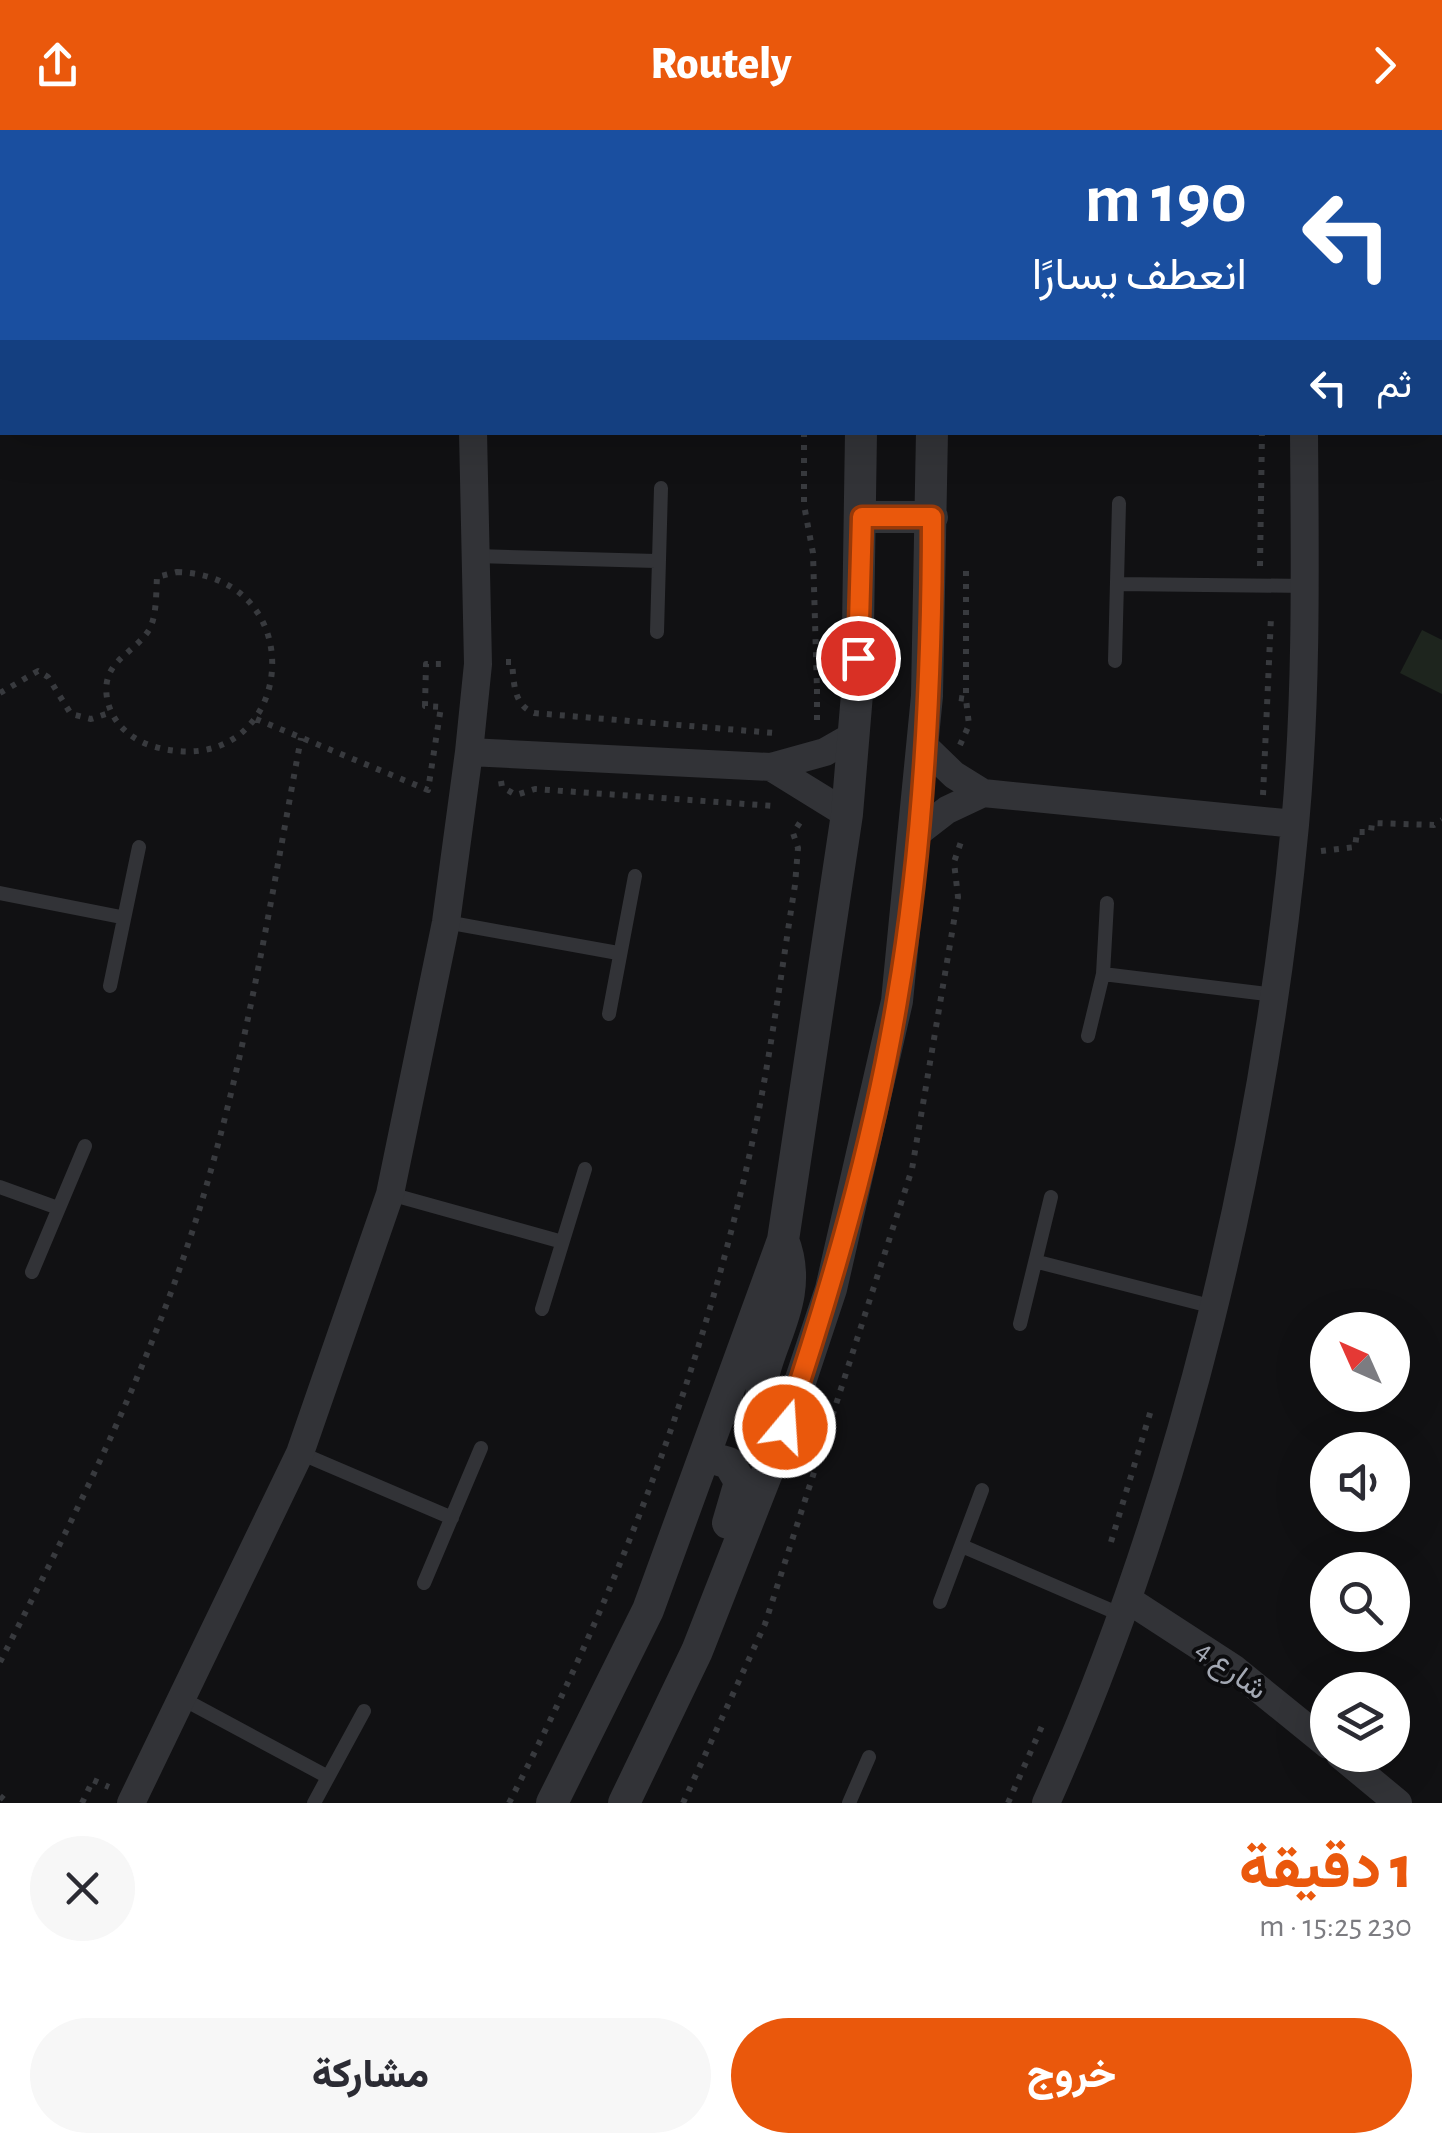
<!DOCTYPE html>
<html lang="ar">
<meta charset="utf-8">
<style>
body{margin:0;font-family:"Alegreya Sans",Vazirmatn,sans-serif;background:#f7f7f7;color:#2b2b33;direction:rtl;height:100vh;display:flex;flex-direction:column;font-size:38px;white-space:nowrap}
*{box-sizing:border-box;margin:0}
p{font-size:32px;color:#7c7c81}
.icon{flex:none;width:55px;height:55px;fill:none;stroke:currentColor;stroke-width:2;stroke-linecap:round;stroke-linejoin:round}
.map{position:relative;height:1673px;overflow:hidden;direction:ltr}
.sheet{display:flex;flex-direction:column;background:#fff;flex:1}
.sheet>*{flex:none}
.hud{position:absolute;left:0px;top:0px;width:1442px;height:305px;box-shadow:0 10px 40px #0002;direction:rtl;background:#1a4fa0;color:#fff;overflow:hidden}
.needle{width:65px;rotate:315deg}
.buttons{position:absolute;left:1310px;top:1182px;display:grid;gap:20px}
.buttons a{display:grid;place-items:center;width:100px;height:100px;border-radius:50%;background:#fff;box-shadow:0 10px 40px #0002;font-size:50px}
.pin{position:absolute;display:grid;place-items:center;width:85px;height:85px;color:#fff;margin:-42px;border:5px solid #fff;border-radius:50%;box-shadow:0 2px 10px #0007}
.me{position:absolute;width:110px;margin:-55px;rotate:18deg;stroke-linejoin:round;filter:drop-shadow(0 0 8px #0008)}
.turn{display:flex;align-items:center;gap:35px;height:210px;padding:0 30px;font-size:45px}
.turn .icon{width:130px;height:130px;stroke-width:2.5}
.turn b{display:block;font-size:70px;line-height:85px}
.then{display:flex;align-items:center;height:95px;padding:0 30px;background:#0003;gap:20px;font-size:38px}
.round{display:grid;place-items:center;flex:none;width:105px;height:105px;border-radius:52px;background:#f7f7f7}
.overview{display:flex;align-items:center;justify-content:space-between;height:170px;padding:0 30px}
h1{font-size:60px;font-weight:800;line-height:75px;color:#ea580c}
.action{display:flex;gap:20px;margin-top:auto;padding:20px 30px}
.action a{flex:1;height:115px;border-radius:60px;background:#ea580c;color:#fff;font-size:40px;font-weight:800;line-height:115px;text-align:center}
.action a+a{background:#f7f7f7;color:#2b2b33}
header{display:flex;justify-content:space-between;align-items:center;height:130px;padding:0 30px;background:#ea580c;color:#fff;font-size:45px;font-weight:800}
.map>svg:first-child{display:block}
.green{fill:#1e251e}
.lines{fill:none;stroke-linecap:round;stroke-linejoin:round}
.path{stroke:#383a3e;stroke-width:6;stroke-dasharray:5 8;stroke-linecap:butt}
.service{stroke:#323337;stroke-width:14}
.minor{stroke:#323337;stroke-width:28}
.tertiary{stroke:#323337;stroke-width:32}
.route-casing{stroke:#983908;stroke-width:25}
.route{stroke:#ea580c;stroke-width:18}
.labels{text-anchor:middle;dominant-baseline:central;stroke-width:8;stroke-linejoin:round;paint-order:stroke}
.street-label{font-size:30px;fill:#a3a8b3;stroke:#0c0c0e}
</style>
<header><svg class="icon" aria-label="forward" viewBox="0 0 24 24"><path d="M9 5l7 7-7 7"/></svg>Routely<svg class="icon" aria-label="share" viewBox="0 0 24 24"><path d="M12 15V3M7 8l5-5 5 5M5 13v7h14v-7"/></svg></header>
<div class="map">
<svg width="1442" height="1673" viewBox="0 0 1442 1673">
<rect width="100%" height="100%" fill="#111113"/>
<path class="green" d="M1422,500L1442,510V564L1400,543Z"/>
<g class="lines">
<path class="path" d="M814,2V0
M968,2V0
M1268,2V0
M1339,2V0
M0,207H2
M804,302V375L813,423L817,559
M1260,436L1262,302
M177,442C320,446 294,658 152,616C130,609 111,592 107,568C101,531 133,525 149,500C157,486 156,462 157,447Z
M506,532H512C514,552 513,575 534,583L774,603
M817,559V591
M0,563L38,541L48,547L71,584L91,589L112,582
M959,568L966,569V434
M256,589L428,660L441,577L425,576L426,534H448
M960,615L969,595L966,569
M501,651L502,657L516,665L535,659L774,676
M1263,665L1271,487
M1321,721L1355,717L1357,702H1371L1372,693L1434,695L1442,690
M1111,1412L1151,1280
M0,1532C76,1384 152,1234 201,1074C247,923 272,763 301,608
M0,1666L8,1673
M82,1673L93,1650L109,1657
M509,1673C616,1465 701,1247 751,1018C770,932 781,843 795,755L798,718L793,703L803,688
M683,1673L765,1494L912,1039L958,767L954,732L963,706
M1008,1673L1042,1596"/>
<path class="service" d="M1440,53H1442
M0,85H2
M476,426L656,431
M1117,454L1306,456
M657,502L661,358
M1115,531L1119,373
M0,763L121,787
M446,792L618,823
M1103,844L1275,865
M110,856L139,717
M609,884L635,746
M1088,906L1103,844L1107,773
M0,1057L58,1078
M390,1064L559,1111
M1038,1132L1214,1177
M32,1142L85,1016
M542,1179L585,1039
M1020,1194L1051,1067
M300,1323L452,1388
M962,1416L1124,1486
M424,1453L481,1318
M940,1472L982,1360
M183,1569L328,1647
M314,1673L364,1581
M849,1673L869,1627"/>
<path class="minor" d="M855,0V2
M925,0V2
M1440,240H1442
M0,250H2
M923,615L954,645L983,663L1295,694
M469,622L771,637L825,622L853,606
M771,637L847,684
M916,704L947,680L983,663
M1130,1471L1233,1538L1328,1615
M1340,1625L1398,1673
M131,1673L300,1323L390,1064L446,792L469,622L478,534L473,302
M1046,1673C1181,1372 1264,1024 1295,695C1307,565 1305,433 1304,302"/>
<path class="tertiary" d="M862,387H932
M783,1110C811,1180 746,1232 765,1282L785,1297
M705,1326L729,1333L740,1352L728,1393
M552,1673L648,1480L783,1110L847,684L857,564L861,302
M624,1673L697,1521L785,1297L831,1159L897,871L927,566L932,302"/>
</g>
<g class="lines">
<defs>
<path id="route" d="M785,1297C831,1159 873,1015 897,871C924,714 932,546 932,387H862L858,528"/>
</defs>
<use href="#route" class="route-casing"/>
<use href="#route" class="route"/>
</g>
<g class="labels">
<g class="street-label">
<text transform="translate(1231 1540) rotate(36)">شارع 4</text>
</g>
</g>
</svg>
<div class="buttons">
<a><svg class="needle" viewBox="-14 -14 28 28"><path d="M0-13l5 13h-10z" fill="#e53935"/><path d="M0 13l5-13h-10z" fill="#7c7c81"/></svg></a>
<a><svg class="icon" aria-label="sound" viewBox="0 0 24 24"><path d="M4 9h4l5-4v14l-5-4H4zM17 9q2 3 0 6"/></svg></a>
<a><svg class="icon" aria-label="search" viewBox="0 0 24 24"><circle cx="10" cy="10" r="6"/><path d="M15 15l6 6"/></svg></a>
<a><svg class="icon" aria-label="layers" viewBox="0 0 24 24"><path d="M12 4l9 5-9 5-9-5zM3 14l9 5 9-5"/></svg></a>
</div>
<div class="pin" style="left:858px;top:528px;background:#d93025"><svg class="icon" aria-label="arrive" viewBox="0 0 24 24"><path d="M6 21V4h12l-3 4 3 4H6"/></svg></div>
<svg class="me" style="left:785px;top:1297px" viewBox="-20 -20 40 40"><circle r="17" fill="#ea580c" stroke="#fff" stroke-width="3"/><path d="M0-11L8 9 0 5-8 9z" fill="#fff"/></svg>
<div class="hud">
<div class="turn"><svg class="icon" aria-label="left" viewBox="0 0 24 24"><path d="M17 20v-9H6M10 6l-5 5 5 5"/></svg><div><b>190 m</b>انعطف يسارًا</div></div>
<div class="then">ثم<svg class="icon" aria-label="left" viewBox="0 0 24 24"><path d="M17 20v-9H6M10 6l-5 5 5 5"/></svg></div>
</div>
</div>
<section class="sheet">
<div class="overview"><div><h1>1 دقيقة</h1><p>230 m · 15:25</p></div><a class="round"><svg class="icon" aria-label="close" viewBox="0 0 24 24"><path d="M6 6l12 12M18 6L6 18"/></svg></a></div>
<div class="action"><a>خروج</a><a>مشاركة</a></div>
</section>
